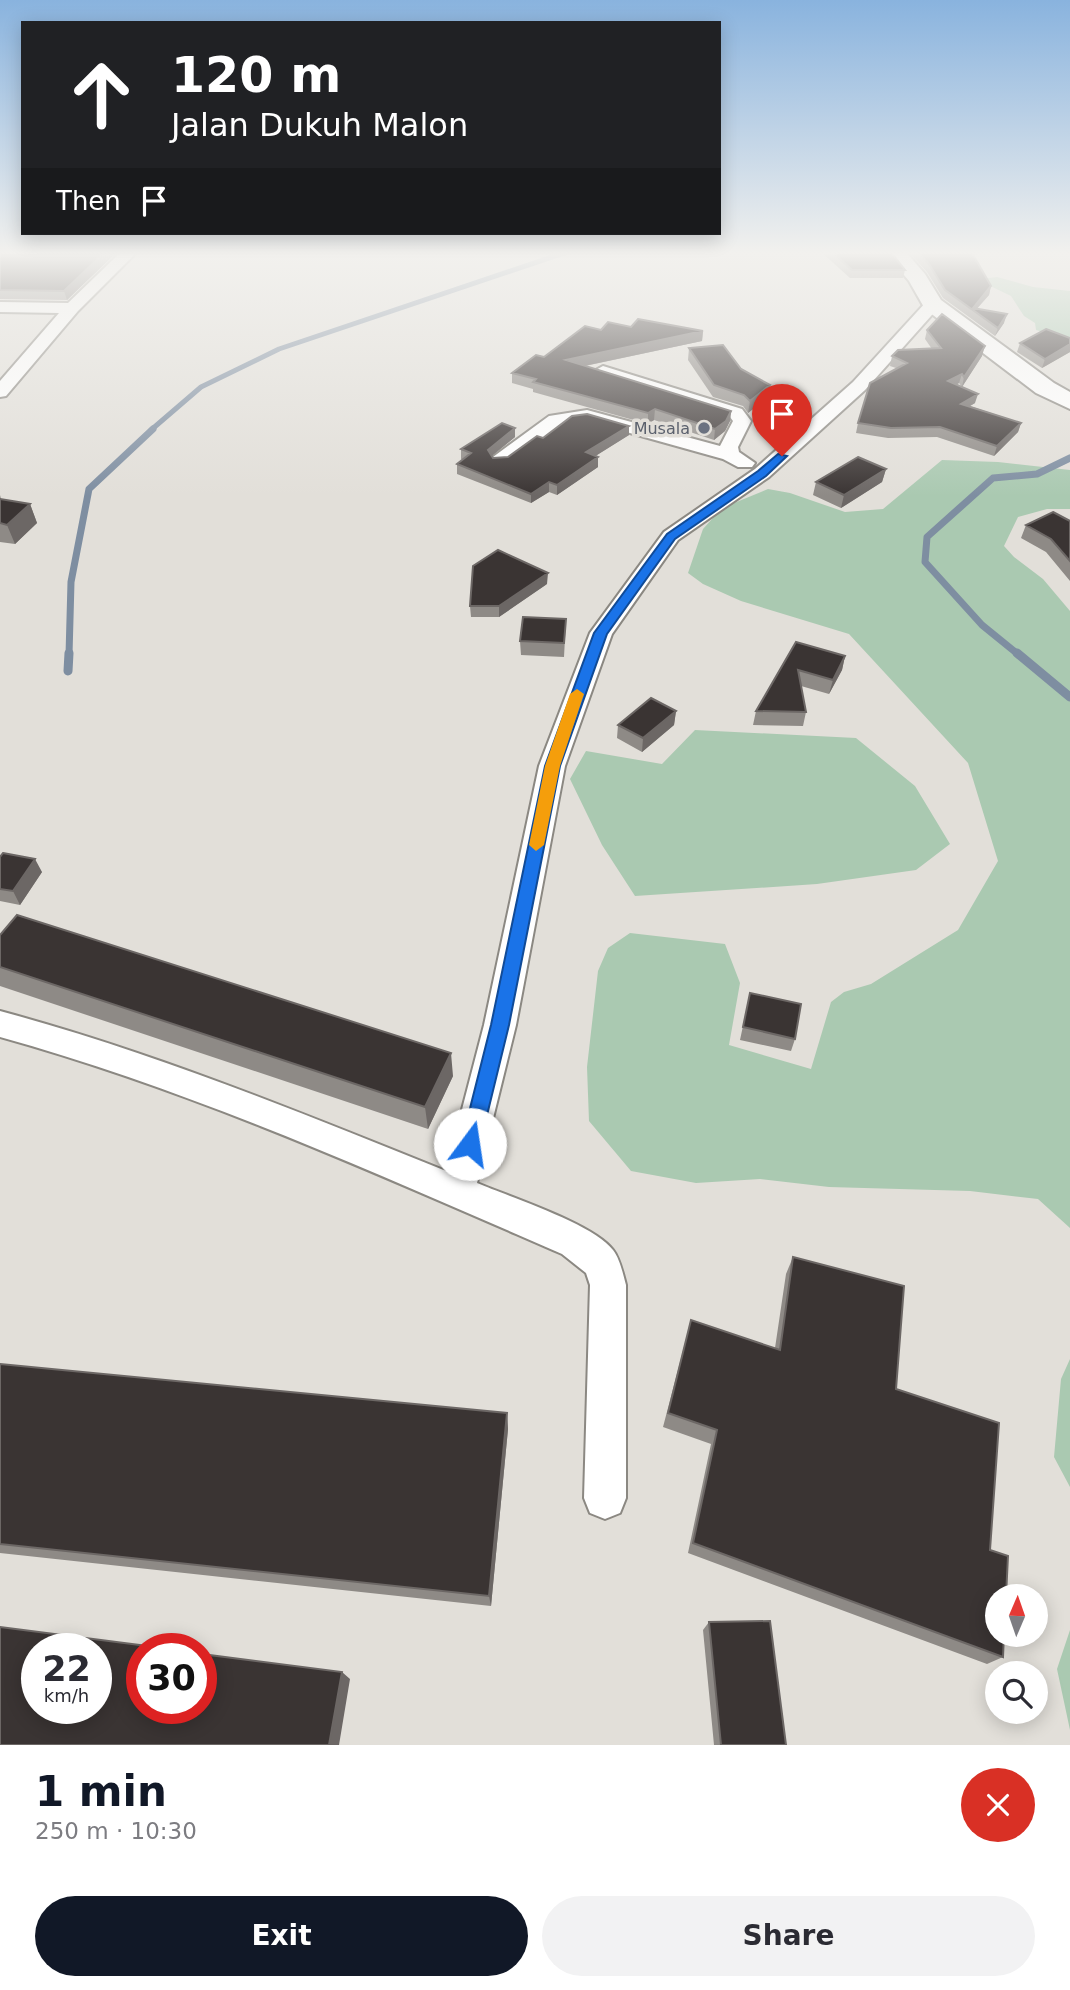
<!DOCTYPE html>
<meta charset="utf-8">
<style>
body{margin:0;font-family:"DejaVu Sans",sans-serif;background:#f2f2f3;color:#2b2b33;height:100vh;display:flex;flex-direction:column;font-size:26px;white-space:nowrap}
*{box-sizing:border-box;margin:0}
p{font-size:23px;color:#7c7c81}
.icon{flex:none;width:38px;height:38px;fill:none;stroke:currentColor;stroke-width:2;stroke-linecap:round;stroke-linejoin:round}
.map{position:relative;height:1745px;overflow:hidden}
.details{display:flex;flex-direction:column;background:#fff;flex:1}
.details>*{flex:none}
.guide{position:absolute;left:21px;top:21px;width:700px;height:214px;border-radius:0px;box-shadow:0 4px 18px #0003;background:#202124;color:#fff;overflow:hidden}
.needle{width:46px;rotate:2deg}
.fabs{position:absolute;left:985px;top:1584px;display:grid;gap:14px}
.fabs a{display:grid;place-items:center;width:63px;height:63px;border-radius:50%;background:#fff;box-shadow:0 4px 18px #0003;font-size:35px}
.speed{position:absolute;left:21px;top:1633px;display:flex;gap:14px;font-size:35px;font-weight:700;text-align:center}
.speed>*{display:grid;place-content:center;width:91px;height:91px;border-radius:50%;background:#fff;box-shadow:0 4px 18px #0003;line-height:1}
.speed small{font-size:18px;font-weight:400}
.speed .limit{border:10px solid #d22;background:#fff;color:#111}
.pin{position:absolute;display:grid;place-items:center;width:60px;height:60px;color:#fff;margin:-72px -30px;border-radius:50% 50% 50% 0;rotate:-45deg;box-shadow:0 0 7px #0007}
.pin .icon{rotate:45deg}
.me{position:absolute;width:77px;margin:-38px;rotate:14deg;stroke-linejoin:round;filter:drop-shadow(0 0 5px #0008)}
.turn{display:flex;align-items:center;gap:24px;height:147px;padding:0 35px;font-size:32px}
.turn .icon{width:91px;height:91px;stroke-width:2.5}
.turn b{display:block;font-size:49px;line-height:60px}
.then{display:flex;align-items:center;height:66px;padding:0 35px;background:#0003;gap:14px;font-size:26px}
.round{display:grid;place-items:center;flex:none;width:74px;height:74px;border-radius:37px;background:#f2f2f3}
.headline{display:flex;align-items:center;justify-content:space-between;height:119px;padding:0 35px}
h1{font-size:42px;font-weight:700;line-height:52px;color:#111827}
.button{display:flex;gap:14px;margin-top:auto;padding:14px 35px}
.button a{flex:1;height:80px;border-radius:42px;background:#111827;color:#fff;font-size:28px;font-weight:700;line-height:80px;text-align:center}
.button a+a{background:#f2f2f3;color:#2b2b33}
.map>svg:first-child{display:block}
.green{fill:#aac9b1}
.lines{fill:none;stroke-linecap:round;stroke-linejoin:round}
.stream-far2{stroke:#7e8ea1;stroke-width:5}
.stream-far1{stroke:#7e8ea1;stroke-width:7}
.stream{stroke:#7e8ea1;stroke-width:9}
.street-casing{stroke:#8b8882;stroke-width:4}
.secondary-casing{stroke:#8b8882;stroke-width:4}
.street{fill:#fff;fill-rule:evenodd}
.secondary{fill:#fff;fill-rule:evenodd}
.wall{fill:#8e8a86}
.shaded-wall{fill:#6c6765}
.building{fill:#3a3433;stroke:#6c6765;stroke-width:2;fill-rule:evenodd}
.route{fill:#1a73e8;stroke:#114b97;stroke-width:2}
.slow{fill:#f59e0b}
.worship-dot{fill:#6b7280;stroke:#e2dfd9;stroke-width:2.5}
.labels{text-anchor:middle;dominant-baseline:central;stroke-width:7;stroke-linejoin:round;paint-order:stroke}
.far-worship-label{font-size:16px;fill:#5b616d;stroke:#e2dfd9;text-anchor:end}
</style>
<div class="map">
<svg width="1070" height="1745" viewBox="0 0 1070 1745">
<rect width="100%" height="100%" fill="#e2dfd9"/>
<path class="green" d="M997,277L1033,287L1070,291V340L1036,330L1035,323L1024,316L1011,296L982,282L981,279Z
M942,460L998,462L1070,470V509H1047L1018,517L1004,546L1014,557L1043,579L1070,611V1228L1038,1199L970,1191L829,1187L760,1179L696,1183L631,1171L589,1121L587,1067L598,971L608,948L630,933L725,944L740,983L729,1045L811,1069L831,1002L844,992L871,984L958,930L998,861L968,763L849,634L741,601L703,584L688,573L703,529L722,508L768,489L790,493L845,512L883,509Z
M695,730L856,738L915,786L950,844L916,870L817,884L635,896L602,845L570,779L586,751L662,764Z
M1070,1359V1487L1054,1457L1061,1379Z
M1070,1630V1730L1057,1669Z"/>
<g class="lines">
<path class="stream-far2" d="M151,430L201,387L279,349L570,251"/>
<path class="stream-far1" d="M69,655L71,582L89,489L153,429
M1019,655L982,625L925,562L927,537L993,478L1037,474L1070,458"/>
<path class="stream" d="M1017,653L1070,697
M68,671L69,653"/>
<defs>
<path id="street" d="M122,251H138L78,311L6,396L0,397V381L59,313L0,312V302L68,303Z
M933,299L941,304L939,307L865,390L769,477L678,540L612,634L565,766L516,1025L477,1183C510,1197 594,1224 613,1250C620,1259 623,1274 626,1285V1498L620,1513L605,1519L590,1513L584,1498L590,1285L586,1273L562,1254C378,1174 194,1091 0,1037V1011C153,1052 299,1112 446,1171L484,1025L539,766L590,633L664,532L755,469L853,382L927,301Z
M603,366L742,409L751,421L738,447L739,452L755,463L752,467H738L723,459L587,421L560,425L507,465H493L490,461L493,457L549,416L587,410L720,446L733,421L730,417L597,375L594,371Z"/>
<path id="secondary" d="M884,251H905L925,274L941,300L1054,383L1070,392V409L1036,393L925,309L909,281Z"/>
</defs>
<use href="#street" class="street-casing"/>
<use href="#secondary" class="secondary-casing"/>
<use href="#street" class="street"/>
<use href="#secondary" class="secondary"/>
</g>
<path class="wall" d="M0,251H118L67,300L0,299Z
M820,251H890L905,270L903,278H850Z
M908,251H971L991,286L989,295L977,308L1004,323L995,336L943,298L927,272Z
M631,327L703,331L702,341L585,366L731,411L730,421L725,431L714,440L654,420L648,424L533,392V389L512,383V373L601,330Z
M927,330L982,356L962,387L959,383L956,385L975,403L970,406L1021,423L1018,432L994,456L937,437L888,438L856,433L858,423L896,368L890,366L892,356L932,349L925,339Z
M1070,338V352L1042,368L1017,352L1020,343Z
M689,348L741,369L770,385L768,397L748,413L743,406L713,397L688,360Z
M629,426V435L595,456L598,467L557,495L549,492L531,503L457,474V464L463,460L461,459V449L515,428V437L492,456L493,458L508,457L543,438Z
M886,469L882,482L841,508L813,495L816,482Z
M0,495L1,499L30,504L37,523L15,544L0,542Z
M1070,521V581L1046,552L1021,538L1026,525Z
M547,584L499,617H471L470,606Z
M566,619L564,657L521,655L520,641Z
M796,642L845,656L842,670L829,694L801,686L806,712L803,726L753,725L756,711Z
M676,711L674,725L642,752L617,738L618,725Z
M0,857L42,872L20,905L0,901Z
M0,935L453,1076L428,1129L0,986Z
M750,993L795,1039L791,1051L740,1040Z
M793,1257L896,1389L990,1550L1003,1657L987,1664L688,1553L711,1444L663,1427L691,1320L775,1348L786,1274Z
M0,1364L507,1413L508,1429L491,1606L0,1553Z
M709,1622L786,1745H714L703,1630Z"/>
<path class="shaded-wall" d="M106,251H118L67,300L64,291Z
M991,286L989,295L975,311L973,308Z
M1007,314L1004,323L995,336L998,328Z
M703,331L702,341L565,370L566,360Z
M1070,344V352L1042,368L1045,359Z
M985,346L982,356L962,387L964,377Z
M962,374L959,383L945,391L948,381Z
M770,385L768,397L748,413L750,401Z
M978,394L975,403L958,413L961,404Z
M655,409L654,420L648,424V413Z
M731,411L730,421L725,431L714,440L715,429Z
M1021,423L1018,432L994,456L997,446Z
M629,426V435L586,462V452Z
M515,428V437L488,459V450Z
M598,457V467L557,495V485Z
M886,469L882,482L841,508L844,495Z
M549,482V492L531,503V494Z
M30,504L37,523L15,544L7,525Z
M548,573L547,584L499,617V606Z
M845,656L842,670L829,694L833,680Z
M676,711L674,725L642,752L643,738Z
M35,859L42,872L20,905L13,891Z
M451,1053L453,1076L428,1129L425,1107Z
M507,1413L508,1429L491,1606L489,1596Z
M342,1672L350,1679L339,1745H329Z"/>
<path class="building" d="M0,251H106L64,291L0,290Z
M831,251H890L905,270H852Z
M917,251H971L991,286L973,308L1007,314L998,328L945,290L929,264Z
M942,314L985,346L964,377L962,374L948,381L978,394L961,404L1021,423L997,446L940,427L891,428L858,423L870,383L907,363L892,356L898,350L941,348L927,330Z
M638,319L703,331L566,360L731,411L726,421L715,429L655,409L648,413L533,382L536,379L512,373L536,355L544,357L585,326L601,330L608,322L631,327Z
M1046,329L1070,338V344L1045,359L1020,343Z
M723,345L741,369L770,385L750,401L744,395L714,385L689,348Z
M587,414L629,426L586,452L598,457L557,485L549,482L531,494L457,464L471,453L461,449L502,423L515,428L488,450L493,458L508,457L537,436L543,438L572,416Z
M858,457L886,469L844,495L816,482Z
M0,499L30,504L7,525L0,523Z
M1053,512L1070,521V561L1051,539L1026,525Z
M498,550L548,573L499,606H470L473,566Z
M523,617L566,619L564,643L520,641Z
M796,642L845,656L833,680L798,670L806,712L756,711Z
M651,698L676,711L643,738L618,725Z
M3,853L35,859L13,891L0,889V857Z
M17,915L451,1053L425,1107L0,967V935Z
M750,993L801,1004L795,1039L743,1027Z
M793,1257L904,1286L896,1389L999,1423L990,1550L1008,1556L1006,1596H998V1634H1004L1003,1657L693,1543L717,1430L668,1413L691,1320L780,1350Z
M0,1364L507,1413L489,1596L0,1544Z
M770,1621L786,1745H721L709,1622Z
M0,1627L163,1648H142V1708H201V1654L342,1672L329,1745H0ZM37,1648H96V1708H37Z"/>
<linearGradient id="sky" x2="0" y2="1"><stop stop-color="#89b3de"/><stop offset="0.51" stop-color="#f2f1ee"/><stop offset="1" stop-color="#f2f1ee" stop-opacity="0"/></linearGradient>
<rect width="1070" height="496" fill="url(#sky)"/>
<path class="route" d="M778,454L787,456L766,476L675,539L607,634L560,766L509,1025L480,1144L477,1150L470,1153L463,1150L461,1144L491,1025L545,766L594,633L667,534L758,471Z"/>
<path class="slow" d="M577,689L584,694L560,766L544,845L536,851L529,845L545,766L570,694Z"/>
<circle class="worship-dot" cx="704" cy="428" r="7"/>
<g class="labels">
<g class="far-worship-label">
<text x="690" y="428">Musala</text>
</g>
</g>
</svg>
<div class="fabs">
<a><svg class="needle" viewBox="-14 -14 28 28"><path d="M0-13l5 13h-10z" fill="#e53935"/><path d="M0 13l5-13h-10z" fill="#7c7c81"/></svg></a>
<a><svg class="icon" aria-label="search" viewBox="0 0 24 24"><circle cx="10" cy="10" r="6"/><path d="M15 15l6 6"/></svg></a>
</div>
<div class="speed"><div>22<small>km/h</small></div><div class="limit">30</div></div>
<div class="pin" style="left:782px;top:456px;background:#d93025"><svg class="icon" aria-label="arrive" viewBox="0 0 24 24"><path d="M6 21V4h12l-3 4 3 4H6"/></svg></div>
<svg class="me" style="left:470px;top:1144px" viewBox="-20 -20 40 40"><circle r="19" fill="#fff"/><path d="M0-13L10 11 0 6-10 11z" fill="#1a73e8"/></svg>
<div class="guide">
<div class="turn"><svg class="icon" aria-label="ahead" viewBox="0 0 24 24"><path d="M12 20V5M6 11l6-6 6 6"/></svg><div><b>120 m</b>Jalan Dukuh Malon</div></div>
<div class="then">Then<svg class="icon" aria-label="arrive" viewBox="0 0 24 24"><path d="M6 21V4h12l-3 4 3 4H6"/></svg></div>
</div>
</div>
<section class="details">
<div class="headline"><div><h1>1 min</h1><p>250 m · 10:30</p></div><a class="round" style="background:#d93025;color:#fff"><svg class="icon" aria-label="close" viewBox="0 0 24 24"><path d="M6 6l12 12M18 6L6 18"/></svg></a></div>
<div class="button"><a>Exit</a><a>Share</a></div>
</section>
